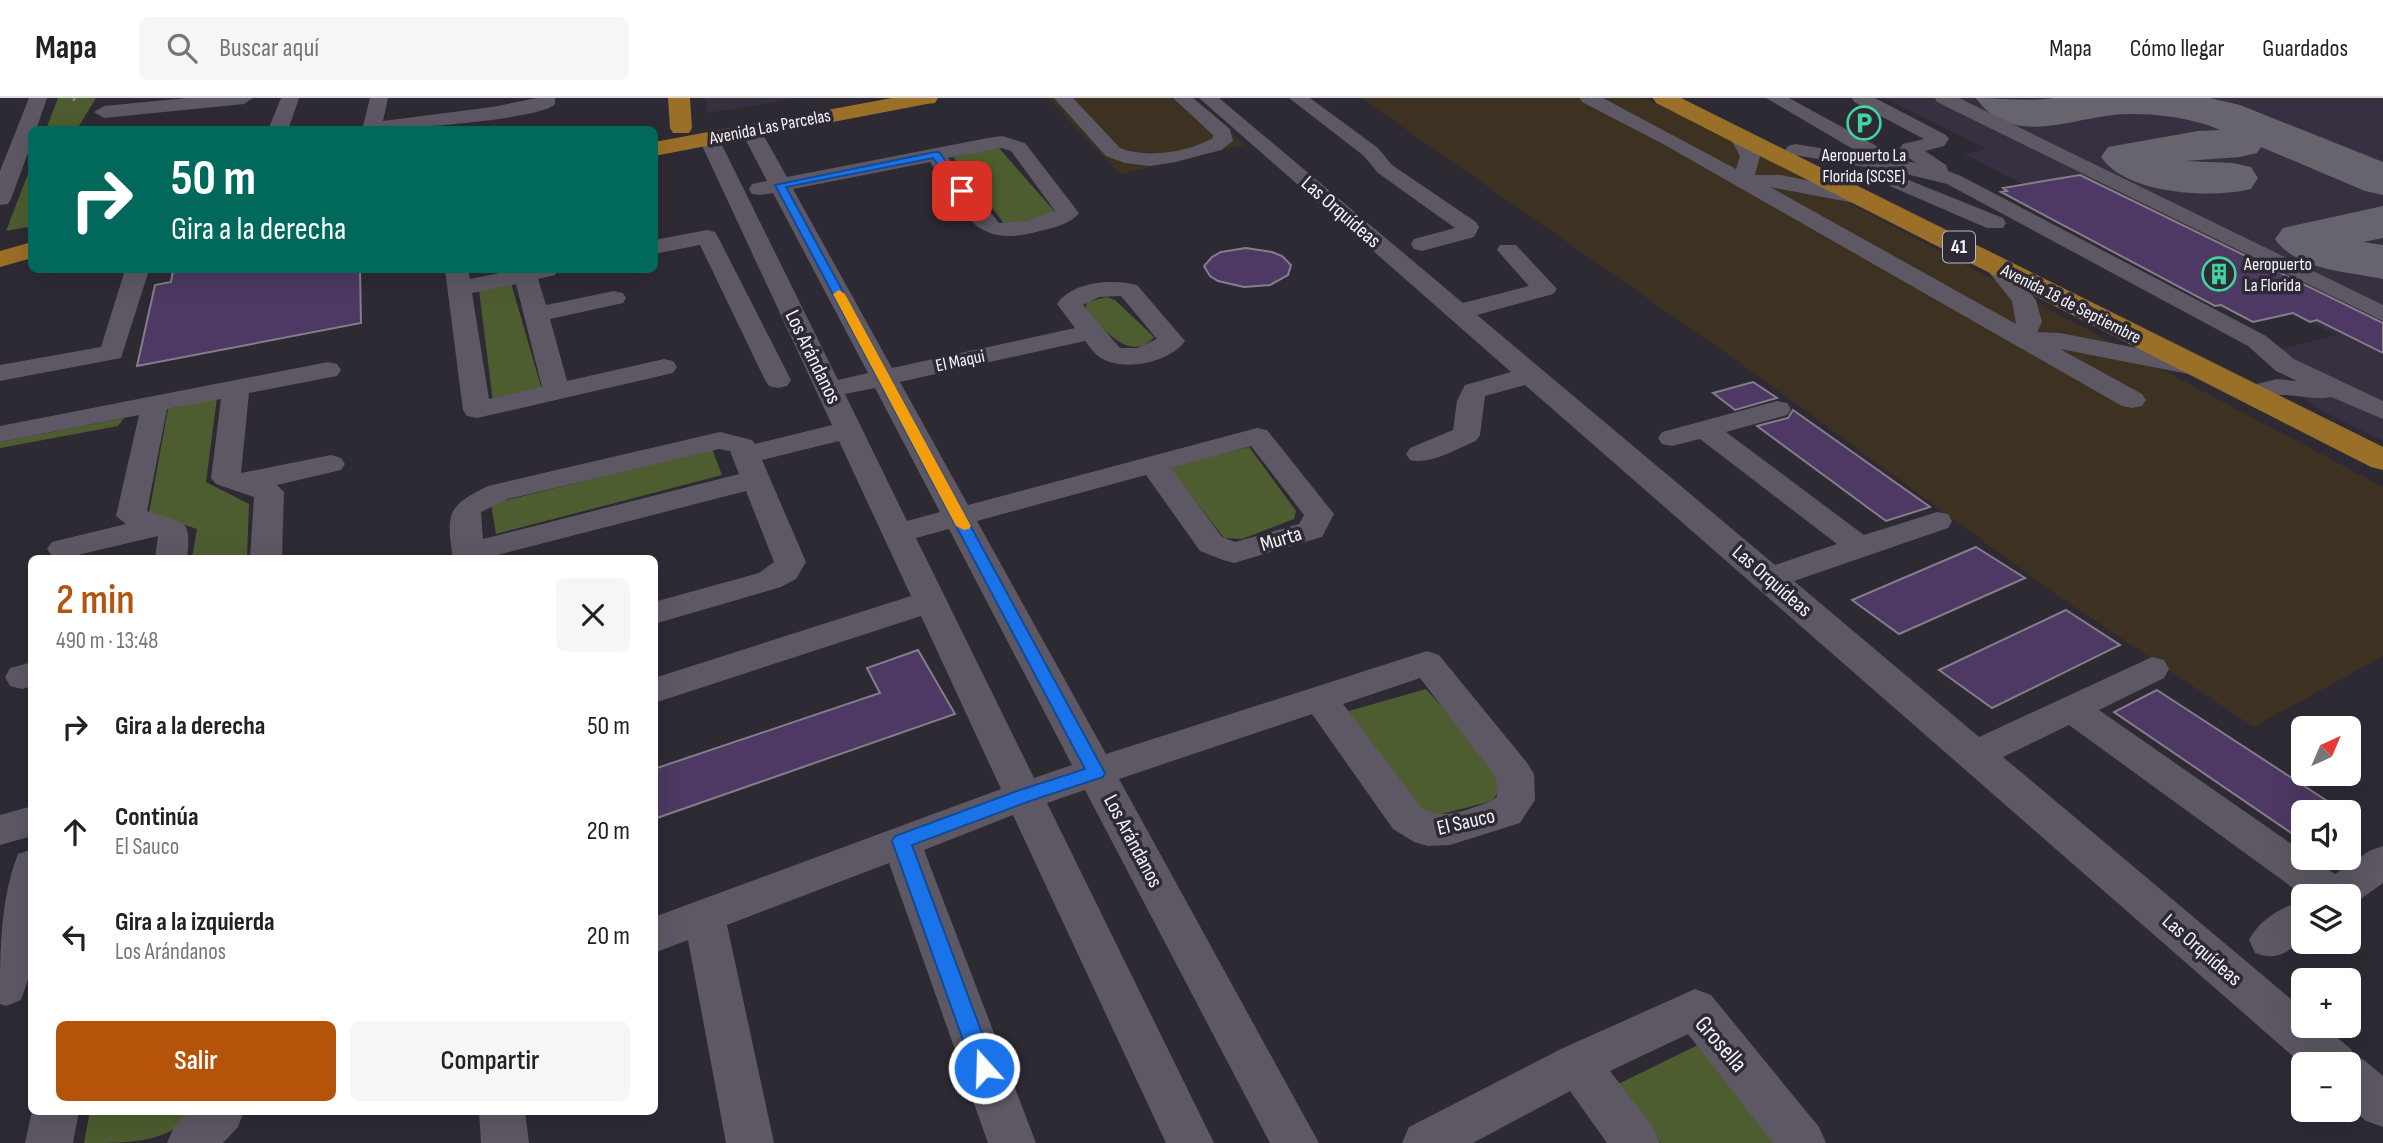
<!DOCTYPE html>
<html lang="es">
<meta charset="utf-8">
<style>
body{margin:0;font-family:"Sofia Sans Condensed",sans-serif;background:#f6f6f6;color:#222;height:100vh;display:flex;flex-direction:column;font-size:26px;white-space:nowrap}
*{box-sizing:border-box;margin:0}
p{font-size:23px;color:#767676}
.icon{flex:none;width:38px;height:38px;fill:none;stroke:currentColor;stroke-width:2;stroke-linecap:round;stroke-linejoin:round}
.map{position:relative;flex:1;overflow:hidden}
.details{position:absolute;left:28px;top:457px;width:630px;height:560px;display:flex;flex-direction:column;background:#fff;border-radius:10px;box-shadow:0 7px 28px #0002}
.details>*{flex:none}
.hud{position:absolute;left:28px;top:28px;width:630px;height:147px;border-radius:10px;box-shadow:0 7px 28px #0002;background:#00695c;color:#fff;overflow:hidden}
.needle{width:46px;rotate:44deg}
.tools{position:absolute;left:2291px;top:618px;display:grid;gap:14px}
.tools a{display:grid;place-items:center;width:70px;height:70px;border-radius:10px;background:#fff;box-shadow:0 7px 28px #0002;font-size:35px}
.pin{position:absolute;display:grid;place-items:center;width:60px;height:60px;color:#fff;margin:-30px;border-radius:14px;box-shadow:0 4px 10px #0006}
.me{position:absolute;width:77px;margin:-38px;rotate:340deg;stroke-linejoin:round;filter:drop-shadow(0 0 5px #0008)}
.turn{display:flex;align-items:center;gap:24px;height:147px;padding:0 28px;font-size:32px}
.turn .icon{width:91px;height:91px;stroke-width:2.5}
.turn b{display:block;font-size:49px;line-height:60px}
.round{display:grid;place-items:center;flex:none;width:74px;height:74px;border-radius:10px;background:#f6f6f6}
.headline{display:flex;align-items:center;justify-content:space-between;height:119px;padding:0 28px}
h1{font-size:42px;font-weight:600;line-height:52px;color:#b45309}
.action{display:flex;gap:14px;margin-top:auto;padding:14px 28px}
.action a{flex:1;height:80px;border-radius:10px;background:#b45309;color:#fff;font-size:28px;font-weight:600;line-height:80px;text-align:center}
.action a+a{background:#f6f6f6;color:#222}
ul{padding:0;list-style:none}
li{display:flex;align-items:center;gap:21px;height:105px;padding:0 28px}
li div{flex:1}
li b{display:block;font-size:26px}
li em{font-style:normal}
header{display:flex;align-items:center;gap:42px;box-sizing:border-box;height:98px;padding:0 35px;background:#fff;border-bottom:2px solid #e0e0e0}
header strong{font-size:33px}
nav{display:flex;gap:38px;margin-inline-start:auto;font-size:24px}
.search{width:490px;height:63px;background:#f6f6f6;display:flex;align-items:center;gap:18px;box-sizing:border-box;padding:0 24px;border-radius:10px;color:#767676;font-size:26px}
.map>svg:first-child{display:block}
.built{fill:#373040}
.industrial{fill:#3d3122}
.green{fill:#4d5d2f}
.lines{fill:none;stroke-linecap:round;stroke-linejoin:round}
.taxiway{fill:#68646e;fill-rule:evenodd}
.building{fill:#4d3963;stroke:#837e89;stroke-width:2}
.path{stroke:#838088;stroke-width:2.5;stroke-dasharray:3.5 3.5;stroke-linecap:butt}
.minor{fill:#5d5863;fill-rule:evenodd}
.major{fill:#9a6f28;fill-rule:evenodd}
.route{fill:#1a73e8;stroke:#114b97;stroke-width:2}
.slow{fill:#f59e0b}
.labels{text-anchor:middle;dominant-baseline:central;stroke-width:7;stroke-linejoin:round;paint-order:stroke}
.far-street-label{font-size:18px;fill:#f6f3fa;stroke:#2e2a34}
.far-poi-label{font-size:18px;fill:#f6f3fa;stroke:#2e2a34}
.shield{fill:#2e2a34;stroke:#bab7bf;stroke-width:2}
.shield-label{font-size:19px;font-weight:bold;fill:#f6f3fa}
.street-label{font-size:21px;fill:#f6f3fa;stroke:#2e2a34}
.near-street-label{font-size:24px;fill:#f6f3fa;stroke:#2e2a34}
</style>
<header>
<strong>Mapa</strong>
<div class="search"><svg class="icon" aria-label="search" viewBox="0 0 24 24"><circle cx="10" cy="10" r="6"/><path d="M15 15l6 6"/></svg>Buscar aquí</div>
<nav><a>Mapa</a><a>Cómo llegar</a><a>Guardados</a></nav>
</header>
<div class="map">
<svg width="2383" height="1045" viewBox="0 0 2383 1045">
<rect width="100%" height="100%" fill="#2e2a34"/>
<path class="built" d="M706,0H796L707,15Z
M1885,0H2383V343L2320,312L2302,298V267L2281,251L2337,237L2293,215L2253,224L2221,207L2215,208L2001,94L2006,93L2003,90L2023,86L1964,56L1987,51Z"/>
<path class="industrial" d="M1048,0H1191L1245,47L1120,76Z
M1361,0H1643L1718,35L2383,389V558L2254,629L2058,498L1740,265Z"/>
<path class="green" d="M58,0H96L77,31H46Z
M999,50L1056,115L1006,128L953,59Z
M31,68V121L28,129L6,133Z
M511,185L542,292L493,304L479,192Z
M1107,199L1115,202L1154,239C1129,267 1102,228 1085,211L1087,204Z
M217,300L206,384L249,406L247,460H192L197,431L149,415L168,311Z
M124,320L118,328L0,350V344Z
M1249,349L1296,413L1294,421L1242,441L1224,440L1169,369Z
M712,351L722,377L496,436L491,406Z
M1426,591L1502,676V689L1492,703L1430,719L1415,712L1342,615Z
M1702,945L1778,1045H1661L1618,986Z
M90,1013H201C162,1045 137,1045 84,1045Z"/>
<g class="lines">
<path class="taxiway" d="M1976,0C2002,0 2028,4 2053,0H2210L2240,7L2383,64V97L2365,93L2261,49L2257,55L2240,59L2185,63L2233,65L2251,69L2258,80L2251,91C2210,101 2126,96 2101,59L2108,49L2198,33L2220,32C2193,20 2160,16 2131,16C2079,15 2013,54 1976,0Z
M2383,108V140L2363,144L2383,147V181C2349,174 2296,172 2275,141L2283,130Z"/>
</g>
<path class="building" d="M2080,77L2383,225V255L2317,222L2310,224L2293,215L2253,224L2221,207L2215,208L2001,94L2007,93L2003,90Z
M1246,150L1272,154L1282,158L1291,167L1288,177L1270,187L1244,189L1218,183L1210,178L1204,168L1212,159L1221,154Z
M173,172H360L361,225L137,268L155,187L171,184Z
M1753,284L1777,300L1735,312L1713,295Z
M1793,312L1930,409L1886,423L1757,328L1788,320Z
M1976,449L2025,480L1899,536L1852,502Z
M2066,512L2120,547L1992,610L1939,572Z
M918,552L955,616L654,721V671L880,595L867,570Z
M2157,592L2344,714H2303V743L2114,614Z"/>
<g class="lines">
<path class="path" d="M73,3L75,0"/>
<path class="minor" d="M29,0H47L36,32H32V44L11,101L8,106L0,107V73Z
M187,0H253L244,6L104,20L94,14L104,8Z
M281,0H299L288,32H268Z
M370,0H388L383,23L492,9L537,0H555V6C542,22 390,32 362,32Z
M1054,0H1073L1120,50C1147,61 1188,54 1213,40V37L1173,0H1193L1230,31L1233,43L1221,52L1176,64L1150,68L1125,65L1106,58Z
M1199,0H1219L1463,205L1529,188L1497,152L1500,147H1516L1557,191L1553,196L1477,217L1775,467L1837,446L1700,341L1672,348L1662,346L1658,340L1662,334L1777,303L1787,305L1791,311L1787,317L1726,334L1864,437L1937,414L1948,416L1952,423L1948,430L1794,483L1979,639L2152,559L2164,562L2169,571L2164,580L2099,612L2303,754V760H2311L2335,776L2369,753L2383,748V785L2348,810V798H2304L2069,627L2003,659L2303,911V928H2323L2351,951L2354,958L2364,962L2383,978V1029L2366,1023L2348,1007V966L2303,967L1525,287L1485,298L1480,337L1476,343C1456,351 1431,367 1410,362L1406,356L1410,350L1453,332L1457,303L1465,287L1511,274Z
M1289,0H1310L1378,50L1392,67L1476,124L1479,129L1474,139L1422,153L1414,151L1411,146L1414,141L1455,130L1378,75L1364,58Z
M1580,0H1603L1736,71L1740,58L1728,36L1731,32H1745L1760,58L1755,77H1781L1873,96L1876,101L1873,106L1865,107L1770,89L2016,226L2012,203L1983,167L1987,162H2003L2036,202L2042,224L2037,234L2060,235L2204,263L2213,265L2217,271L2213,277L2204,279L2060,251L2142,296L2146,302L2142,308L2132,310L2122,308L1665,47L1582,4Z
M1766,0H1789L1884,52L1894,61L1916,65L1903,56L1900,50L1903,46L1924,41L1854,4L1852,0H1875L1946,37L1949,41L1944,48L1925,53L1946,67L1948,73L1961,78L2266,238L2294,261L2383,303V321L2331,299C2314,303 2297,296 2279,297C2266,298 2257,304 2244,301L2241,295L2244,289L2277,281L2297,283L2276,273L2248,248L1947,86L1898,74L1906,81L2003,120L2006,125L2003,130H1987L1892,89L1879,79L1877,71L1788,56L1785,52L1788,48L1795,46L1863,57Z
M1935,0H1959L2383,207V223L1937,4Z
M751,27L761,33L787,79L988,40L1002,38L1025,45L1079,115C1071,126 1053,130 1040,133C971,152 965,113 930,64L793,91L892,270L1075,230L1057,206C1073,183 1112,181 1137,187L1185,243C1169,265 1124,274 1101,260C1094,256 1090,249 1085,243L900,284L968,407L1257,330L1267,332L1334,416L1322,439L1234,465L1223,462L1200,453L1146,377L977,423L1106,656L1427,553L1439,557L1528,666L1534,676L1535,702L1520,725L1450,747L1428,748L1414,744L1393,731L1312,616L1119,681L1319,1045H1270L1085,692L1047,705L1214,1045H1166L1013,717L924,752L1036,1045H988L889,765L727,827L774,1045H726L688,842L654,855V819L1001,691L921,518L654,605V580L911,498L839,343L762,362L806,464L796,481L781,489L654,526V504L759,475L774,464L746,393L486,460H453C446,415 447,408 488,388L720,334L752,342L755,346L832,327L699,41L702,37H716L719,41L838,282L868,275L773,95L760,97L752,96L749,91L752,86L767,83L741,33ZM1001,50L1011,53L1055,113L1026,123L999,125L948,60ZM1121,198L1157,241L1137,250H1120L1083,207L1099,199ZM875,290L940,414L907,423L845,296ZM1251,348L1304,417L1299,426L1235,444L1222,439L1171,370ZM719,351L730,353L739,376L483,441L481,414L508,401ZM949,431L1072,667L1034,680L916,440ZM1420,580L1496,679L1497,698L1492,703C1467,711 1445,724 1421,709L1343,606Z
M707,132L715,134L718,139L791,282L787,288L778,290L769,288L765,282L700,147L654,156V142Z
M125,172H149L121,260L0,283V267L101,249Z
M445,172H468L470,181L515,172H558L555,177L538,181L546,207L614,193L623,195L626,200L623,205L550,221L567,283L664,261L673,263L677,269L673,275L477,320L467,318L463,312ZM516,186L542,289L489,301L472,195Z
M328,264L337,266L341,272L337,278L249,295L241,375L331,357L341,360L345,366L341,372L277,387L284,394L282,460H250L254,399L216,386L211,380L221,301L167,311L147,413C184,426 192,418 187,460H155L158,438L65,460L52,458L47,451L52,444L126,426L116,418L139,317L0,344V328Z
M32,564V588L22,591L10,588L5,579L10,570Z
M32,708V738L0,747V717Z
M32,751V870L21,902L6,908L0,906C0,856 0,801 18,756Z
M2303,802V842C2285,855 2278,863 2255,855L2249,842C2259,822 2282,809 2303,802Z
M1695,891L1711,897L1819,1029L1826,1045H1773L1688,936L1610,973L1653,1029L1660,1045H1607L1570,993L1473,1045H1402L1409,1029L1561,951Z
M32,1013H79L73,1045H25Z
M189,1013H244L238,1029L223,1045H167L174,1029Z
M479,1013H525L529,1045H481Z"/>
<path class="major" d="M668,0H690L692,30L689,35H673L670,30Z
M892,0H938L935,5L927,6L654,58V44Z
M1653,0H1681L2383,349V372L2371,369L1656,5Z
M32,144V160L0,169V153Z"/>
</g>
<path class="route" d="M935,54H939L966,91V95H958L933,60L786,89L1105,675L1103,679L1030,703L912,747L995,970L992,977L984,980L977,977L973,970L892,743L895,738L1017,693L1085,671L775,87Z"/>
<path class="slow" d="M839,192L845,196L971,428L969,431L964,432L956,428L833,196Z"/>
<defs>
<symbol id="parking-ring" viewBox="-11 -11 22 22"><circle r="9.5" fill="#2e2a34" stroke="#41d4a1" stroke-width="1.5"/><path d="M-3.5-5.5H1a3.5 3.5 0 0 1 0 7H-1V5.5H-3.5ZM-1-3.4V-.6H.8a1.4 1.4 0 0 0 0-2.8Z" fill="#41d4a1"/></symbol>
<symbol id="building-ring" viewBox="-11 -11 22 22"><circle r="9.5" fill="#2e2a34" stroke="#41d4a1" stroke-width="1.5"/><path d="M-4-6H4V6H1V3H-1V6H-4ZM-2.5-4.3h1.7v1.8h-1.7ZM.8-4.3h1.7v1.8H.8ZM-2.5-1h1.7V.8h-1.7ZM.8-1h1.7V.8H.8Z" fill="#41d4a1"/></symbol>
</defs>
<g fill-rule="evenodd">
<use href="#parking-ring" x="1845" y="6" width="38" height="38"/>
<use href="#building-ring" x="2200" y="157" width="38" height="38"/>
</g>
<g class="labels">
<g class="far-street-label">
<text transform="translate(770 29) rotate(-11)">Avenida Las Parcelas</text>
<text transform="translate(2071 206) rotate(27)">Avenida 18 de Septiembre</text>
<text transform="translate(960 263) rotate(-12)">El Maqui</text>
</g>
<g class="far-poi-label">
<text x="1864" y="57">Aeropuerto La<tspan x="1864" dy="21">Florida (SCSE)</tspan></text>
<text x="2244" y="166" text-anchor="start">Aeropuerto<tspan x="2244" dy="21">La Florida</tspan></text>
</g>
<rect class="shield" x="1943" y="133.5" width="32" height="31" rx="5"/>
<g class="shield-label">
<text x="1959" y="149">41</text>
</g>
<g class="street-label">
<text transform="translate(1341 114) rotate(41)">Las Orquídeas</text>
<text transform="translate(813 259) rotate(64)">Los Arándanos</text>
<text transform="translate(1281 441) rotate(-17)">Murta</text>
<text transform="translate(1772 483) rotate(41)">Las Orquídeas</text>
<text transform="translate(1466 724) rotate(-13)">El Sauco</text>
<text transform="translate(1133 743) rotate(62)">Los Arándanos</text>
<text transform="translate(2202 852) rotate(41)">Las Orquídeas</text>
</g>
<g class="near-street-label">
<text transform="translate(1721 946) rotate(49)">Grosella</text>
</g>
</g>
</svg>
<div class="tools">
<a><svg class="needle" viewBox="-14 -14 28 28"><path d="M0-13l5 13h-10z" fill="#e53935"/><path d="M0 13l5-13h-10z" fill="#767676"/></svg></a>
<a><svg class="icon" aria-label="sound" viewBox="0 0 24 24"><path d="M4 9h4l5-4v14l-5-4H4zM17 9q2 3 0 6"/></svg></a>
<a><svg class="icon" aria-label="layers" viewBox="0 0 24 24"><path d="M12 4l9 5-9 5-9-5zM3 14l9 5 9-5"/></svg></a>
<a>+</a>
<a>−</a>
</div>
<div class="pin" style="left:962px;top:93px;background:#d93025"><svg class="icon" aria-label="arrive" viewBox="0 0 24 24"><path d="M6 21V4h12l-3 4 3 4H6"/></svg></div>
<svg class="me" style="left:984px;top:970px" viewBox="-20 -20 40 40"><circle r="17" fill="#1a73e8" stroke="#fff" stroke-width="3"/><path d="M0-11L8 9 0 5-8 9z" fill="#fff"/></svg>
<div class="hud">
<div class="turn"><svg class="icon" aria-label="right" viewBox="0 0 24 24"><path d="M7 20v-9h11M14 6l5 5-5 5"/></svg><div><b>50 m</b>Gira a la derecha</div></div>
</div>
<section class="details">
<div class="headline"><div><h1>2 min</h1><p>490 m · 13:48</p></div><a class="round"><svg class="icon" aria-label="close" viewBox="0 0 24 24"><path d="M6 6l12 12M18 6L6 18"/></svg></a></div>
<ul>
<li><svg class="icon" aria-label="right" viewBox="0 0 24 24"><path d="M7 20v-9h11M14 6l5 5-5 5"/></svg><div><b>Gira a la derecha</b></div><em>50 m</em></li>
<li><svg class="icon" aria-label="ahead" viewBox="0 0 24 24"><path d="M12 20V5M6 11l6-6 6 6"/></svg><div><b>Continúa</b><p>El Sauco</p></div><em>20 m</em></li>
<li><svg class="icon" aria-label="left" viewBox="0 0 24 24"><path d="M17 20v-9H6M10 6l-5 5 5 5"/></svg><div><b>Gira a la izquierda</b><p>Los Arándanos</p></div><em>20 m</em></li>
</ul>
<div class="action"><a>Salir</a><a>Compartir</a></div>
</section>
</div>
